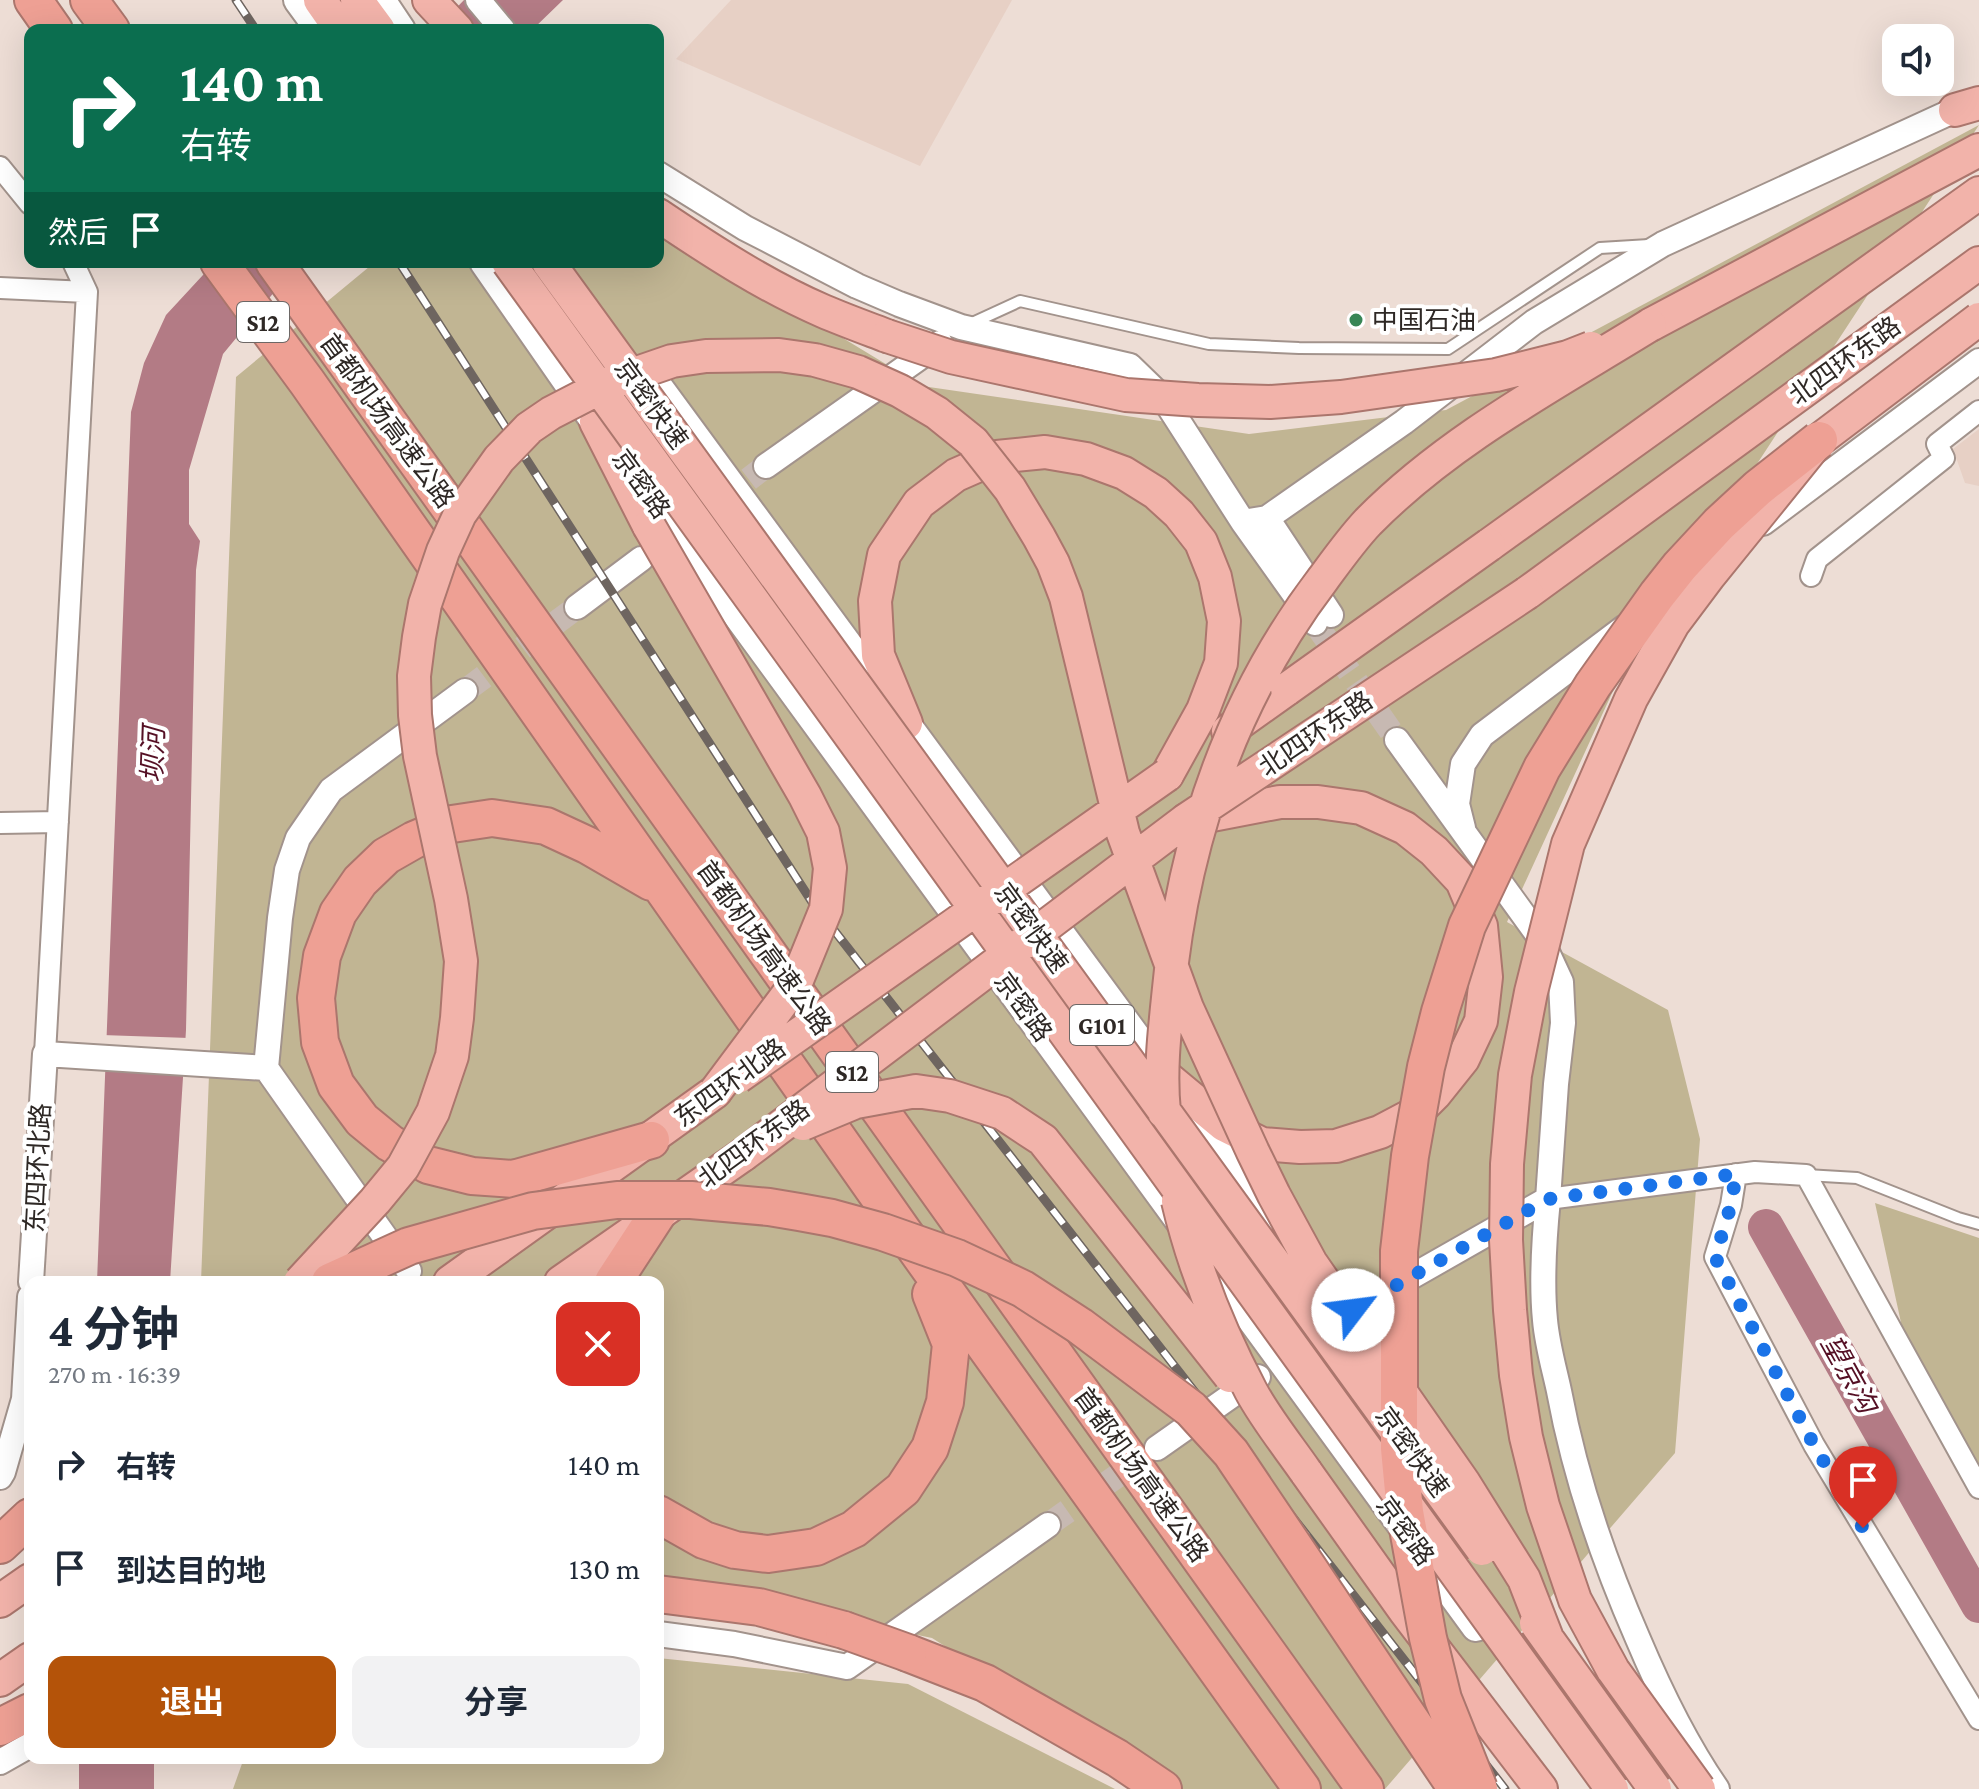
<!DOCTYPE html>
<html lang="zh">
<meta charset="utf-8">
<style>
body{margin:0;font-family:"Crimson Pro","Noto Sans SC",serif;background:#f2f2f3;color:#1f2937;height:100vh;display:flex;flex-direction:column;font-size:30px;white-space:nowrap}
*{box-sizing:border-box;margin:0}
p{font-size:26px;color:#747a83}
.icon{flex:none;width:44px;height:44px;fill:none;stroke:currentColor;stroke-width:2;stroke-linecap:round;stroke-linejoin:round}
.map{position:relative;flex:1;overflow:hidden}
.sheet{position:absolute;left:24px;top:1276px;width:640px;height:488px;display:flex;flex-direction:column;background:#fff;border-radius:16px;box-shadow:0 8px 32px #0002}
.sheet>*{flex:none}
.top-card{position:absolute;left:24px;top:24px;width:640px;height:244px;border-radius:16px;box-shadow:0 8px 32px #0002;background:#0b6e4f;color:#fff;overflow:hidden}
.fabs{position:absolute;left:1882px;top:24px;display:grid;gap:16px}
.fabs a{display:grid;place-items:center;width:72px;height:72px;border-radius:16px;background:#fff;box-shadow:0 8px 32px #0002;font-size:40px}
.pin{position:absolute;display:grid;place-items:center;width:68px;height:68px;color:#fff;margin:-82px -34px;border-radius:50% 50% 50% 0;rotate:-45deg;box-shadow:0 0 8px #0007}
.pin .icon{rotate:45deg}
.me{position:absolute;width:88px;margin:-44px;rotate:60deg;stroke-linejoin:round;filter:drop-shadow(0 0 6px #0008)}
.turn{display:flex;align-items:center;gap:28px;height:168px;padding:0 24px;font-size:36px}
.turn .icon{width:104px;height:104px;stroke-width:2.5}
.turn b{display:block;font-size:56px;line-height:68px}
.then{display:flex;align-items:center;height:76px;padding:0 24px;background:#0003;gap:16px;font-size:30px}
.round{display:grid;place-items:center;flex:none;width:84px;height:84px;border-radius:16px;background:#f2f2f3}
.summary{display:flex;align-items:center;justify-content:space-between;height:136px;padding:0 24px}
h1{font-size:48px;font-weight:700;line-height:60px}
.action{display:flex;gap:16px;margin-top:auto;padding:16px 24px}
.action a{flex:1;height:92px;border-radius:16px;background:#b45309;color:#fff;font-size:32px;font-weight:700;line-height:92px;text-align:center}
.action a+a{background:#f2f2f3;color:#1f2937}
ul{padding:0;list-style:none}
li{display:flex;align-items:center;gap:24px;height:104px;padding:0 24px}
li div{flex:1}
li b{display:block;font-size:30px}
li em{font-style:normal}
.map>svg:first-child{display:block}
.built{fill:#e7d0c5}
.green{fill:#c1b593}
.water{fill:#b37b85}
.pier{fill:#edddd5}
.lines{fill:none;stroke-linecap:round;stroke-linejoin:round}
.river{stroke:#b37b85;stroke-width:36}
.tertiary-tunnel{stroke:#c7b9b2;stroke-width:24;stroke-dasharray:24 12;stroke-linecap:butt}
.service-casing{stroke:#a2938c;stroke-width:14}
.minor-casing{stroke:#a2938c;stroke-width:24}
.tertiary-casing{stroke:#a2938c;stroke-width:28}
.secondary-casing{stroke:#a2938c;stroke-width:32}
.trunk-casing{stroke:#ab766d;stroke-width:36}
.motorway-casing{stroke:#ab766d;stroke-width:40}
.service{stroke:#fff;stroke-width:10}
.minor{stroke:#fff;stroke-width:20}
.tertiary{stroke:#fff;stroke-width:24}
.secondary{stroke:#fff;stroke-width:28}
.trunk{stroke:#f2b3aa;stroke-width:32}
.motorway{stroke:#eea094;stroke-width:36}
.rail-casing{stroke:#6e6560;stroke-width:9}
.rail{stroke:#fff;stroke-width:6;stroke-dasharray:18;stroke-linecap:butt}
.trunk-bridge-casing{stroke:#ab766d;stroke-width:36;stroke-linecap:butt}
.motorway-bridge-casing{stroke:#ab766d;stroke-width:40;stroke-linecap:butt}
.trunk-bridge{stroke:#f2b3aa;stroke-width:32}
.motorway-bridge{stroke:#eea094;stroke-width:36}
.route{stroke:#1a73e8;stroke-width:14;stroke-dasharray:0 25.2}
.poi-dot{fill:#388656;stroke:#fff;stroke-width:3}
.labels{text-anchor:middle;dominant-baseline:central;stroke-width:8;stroke-linejoin:round;paint-order:stroke}
.shield{fill:#fff;stroke:#6d6866;stroke-width:2}
.shield-label{font-size:24px;font-weight:bold;fill:#2e2825}
.poi-label{font-size:26px;fill:#2e2825;stroke:#fff;text-anchor:start}
.street-label{font-size:26px;fill:#2e2825;stroke:#fff}
.water-label{font-size:28px;font-style:italic;fill:#551025;stroke:#fff}
</style>
<div class="map">
<svg width="1979" height="1789" viewBox="0 0 1979 1789">
<rect width="100%" height="100%" fill="#edddd5"/>
<path class="built" d="M731,0H1012L920,166L676,59Z
M1979,429V486L1965,483L1953,449Z"/>
<path class="green" d="M1979,125L1624,667L1507,922L1668,1010L1700,1139L1675,1453L1385,1789H1170L932,1638L658,1581V1282H201L236,377L375,262H658V226L922,386L1249,434L1446,410Z
M1875,1203L1979,1238V1481L1910,1364Z
M658,1658L908,1684L1115,1789H233L244,1758H658Z"/>
<path class="water" d="M464,0H563L532,30H435Z
M215,262H299L223,354L189,470V524L200,541L196,570L186,1030L170,1282H97L131,412L144,363L166,315Z
M79,1758H154V1789H79Z"/>
<path class="pier" d="M102,1035L189,1038L187,1073L100,1070Z"/>
<g class="lines">
<path class="river" d="M1766,1227L1979,1605"/>
<path class="tertiary-tunnel" d="M720,501L766,466
M1315,623L1397,740
M465,691L577,607
M1048,1525L1144,1457"/>
<defs>
<path id="service" d="M970,324L1020,301L1209,344L1299,348L1448,349L1600,248L1649,245
M1806,1175L1857,1178L1958,1218L1979,1224"/>
<path id="minor" d="M0,167L30,204
M73,262L87,292
M0,288L87,292L45,1054
M1811,576L1817,559L1944,458L1937,444L1979,411
M0,823L58,822
M1736,1174L1731,1205L1715,1257L1814,1445L1979,1719
M1548,1199L1755,1172L1806,1175L1979,1488"/>
<path id="tertiary" d="M478,0L503,30
M658,174L745,228L857,286L899,304L961,327L1130,366L1164,399L1243,522L1315,623
M766,466L940,343
M1267,518L1331,615
M1243,522L1267,518L1404,422L1534,322L1663,244L1968,104
M1763,523L1979,361
M577,607L641,559
M1463,828L1457,804L1463,764L1482,735L1625,627
M1548,1199C1544,1239 1541,1280 1545,1320C1547,1344 1554,1368 1559,1391C1575,1477 1603,1559 1638,1639C1660,1691 1685,1743 1717,1789
M409,1271L266,1068L280,918L287,870L298,838L331,790L465,691
M31,1282L45,1054L266,1068
M1353,1310L1548,1199L1556,1084L1563,1023L1561,982L1541,939L1397,740
M1157,1448L1258,1377
M0,1477L3,1472L24,1399L30,1297
M658,1634L734,1644L847,1667L1048,1525
M0,1762L30,1745"/>
<path id="secondary" d="M298,0L320,30
M381,0L401,30
M484,262L591,416
M646,370L1165,1076L1304,1274
M635,475L1476,1627"/>
<path id="trunk" d="M320,0L341,30
M357,0L379,30
M429,0L457,30
M1955,110L1979,103
M658,215C710,250 765,286 823,311C844,320 866,328 887,336
M1650,325L1979,150
M596,422L649,526
M1489,545L1979,193
M1527,593L1979,263
M906,723L878,655L875,601L884,555L919,503L956,475L997,457L1045,452L1086,459L1124,473L1156,493L1179,514L1201,542L1215,577L1224,621L1221,663L1203,710L1167,775
M1228,731L1287,689
M1165,1076L1224,1125L1262,1144L1300,1147L1336,1146L1380,1132L1416,1113L1435,1094L1463,1059L1481,1021L1486,977L1481,926L1462,881L1434,851L1405,828L1361,808L1318,802H1280L1186,820
M450,1282L715,1092
M561,1282L743,1155
M1306,1472L1405,1611L1541,1789
M0,1601L30,1580
M0,1680L30,1659"/>
<path id="motorway" d="M33,0L54,30
M89,0L111,30
M219,262L307,382L907,1237L1302,1789
M274,262L1365,1789
M651,882L587,845L546,826L492,818L452,824L414,840L386,856L360,881L338,913L322,956L316,998L320,1042L336,1085L362,1120L390,1143L428,1165L472,1176L513,1179L651,1140
M613,1282L658,1213
M658,1514L704,1540L735,1550L768,1554L816,1547L854,1529L903,1489L930,1448L945,1402L951,1344L931,1294
M0,1545L30,1517
M658,1594L759,1607L844,1630
M908,1653L985,1683L1117,1758L1163,1789
M0,1727L30,1712"/>
</defs>
<use href="#service" class="service-casing"/>
<use href="#minor" class="minor-casing"/>
<use href="#tertiary" class="tertiary-casing"/>
<use href="#secondary" class="secondary-casing"/>
<use href="#trunk" class="trunk-casing"/>
<use href="#motorway" class="motorway-casing"/>
<use href="#service" class="service"/>
<use href="#minor" class="minor"/>
<use href="#tertiary" class="tertiary"/>
<use href="#secondary" class="secondary"/>
<use href="#trunk" class="trunk"/>
<use href="#motorway" class="motorway"/>
<defs>
<path id="rail" d="M236,0L256,30
M399,262L812,902L1505,1789"/>
</defs>
<use href="#rail" class="rail-casing"/>
<use href="#rail" class="rail"/>
<defs>
<path id="trunk-bridge" d="M508,262L1612,1789
M548,262L1482,1549
M887,336L951,357L1126,395L1198,400L1270,402L1341,397L1496,375L1568,357L1591,348
M649,526L805,796L823,832L830,868L826,909L795,985L715,1092
M1287,689L1489,545
M738,1077L1167,775
M1164,1112C1160,1074 1164,1036 1168,998C1182,845 1230,701 1323,579C1337,560 1352,539 1368,522C1449,440 1553,385 1650,325
M803,1124L856,1102L916,1091L950,1096L1002,1113L1043,1140L1230,1376
M743,1155L1186,820L1527,593
M1178,1201C1193,1265 1220,1332 1251,1391C1266,1419 1288,1446 1306,1472
M300,1282L375,1201L403,1167L433,1112L452,1056L457,1018L461,961L451,899L420,756L415,715L414,676L419,637L425,604L443,551L460,514L499,459L529,428L551,413L611,382L672,361L706,356L779,355L815,360L858,372L900,391L937,413L973,442L1010,489L1039,537L1053,563L1066,597L1123,833L1187,1008L1253,1152L1274,1195L1311,1263L1464,1483L1524,1579L1547,1638
M1536,1623L1655,1789
M1699,1789L1613,1670L1575,1600L1543,1506L1526,1437L1516,1375L1510,1310L1506,1240L1507,1164L1515,1075L1531,992L1568,844L1631,699L1673,624L1709,576L1819,440L1979,319"/>
<path id="motorway-bridge" d="M330,1282L409,1246L533,1211L617,1200H691L769,1207L799,1212L832,1218L883,1232L957,1258L1023,1289L1080,1326L1191,1409L1231,1453L1457,1789
M844,1630L908,1653
M1479,1789L1443,1699L1428,1638L1405,1512L1399,1448V1251L1410,1156L1426,1067L1440,1012L1467,926L1542,768L1593,685L1657,595L1680,566L1719,524L1758,488L1819,440"/>
</defs>
<use href="#trunk-bridge" class="trunk-bridge-casing"/>
<use href="#motorway-bridge" class="motorway-bridge-casing"/>
<use href="#trunk-bridge" class="trunk-bridge"/>
<use href="#motorway-bridge" class="motorway-bridge"/>
</g>
<g class="lines">
<path class="route" d="M1353,1310L1548,1199L1736,1174L1731,1205L1715,1257L1814,1445L1863,1528"/>
</g>
<circle class="poi-dot" cx="1356" cy="320" r="8"/>
<g class="labels">
<g class="shield">
<rect x="237" y="302" width="52" height="40" rx="6"/>
<rect x="1070" y="1005" width="64" height="40" rx="6"/>
<rect x="826" y="1052" width="52" height="40" rx="6"/>
</g>
<g class="shield-label">
<text x="263" y="322">S12</text>
<text x="1102" y="1025">G101</text>
<text x="852" y="1072">S12</text>
</g>
<g class="poi-label">
<text x="1372" y="320">中国石油</text>
</g>
<g class="street-label">
<text transform="translate(1845 361) rotate(-36)">北四环东路</text>
<text transform="translate(651 404) rotate(54)">京密快速</text>
<text transform="translate(387 421) rotate(54)">首都机场高速公路</text>
<text transform="translate(641 484) rotate(54)">京密路</text>
<text transform="translate(1316 734) rotate(-34)">北四环东路</text>
<text transform="translate(1031 928) rotate(54)">京密快速</text>
<text transform="translate(764 948) rotate(54)">首都机场高速公路</text>
<text transform="translate(1023 1007) rotate(54)">京密路</text>
<text transform="translate(730 1083) rotate(-36)">东四环北路</text>
<text transform="translate(754 1144) rotate(-36)">北四环东路</text>
<text transform="translate(38 1168) rotate(-87)">东四环北路</text>
<text transform="translate(1412 1452) rotate(54)">京密快速</text>
<text transform="translate(1141 1475) rotate(54)">首都机场高速公路</text>
<text transform="translate(1405 1531) rotate(54)">京密路</text>
</g>
<g class="water-label">
<text transform="translate(153 755) rotate(-88)">坝河</text>
<text transform="translate(1849 1374) rotate(61)">望京沟</text>
</g>
</g>
</svg>
<div class="fabs">
<a><svg class="icon" aria-label="sound" viewBox="0 0 24 24"><path d="M4 9h4l5-4v14l-5-4H4zM17 9q2 3 0 6"/></svg></a>
</div>
<div class="pin" style="left:1863px;top:1528px;background:#d93025"><svg class="icon" aria-label="arrive" viewBox="0 0 24 24"><path d="M6 21V4h12l-3 4 3 4H6"/></svg></div>
<svg class="me" style="left:1353px;top:1310px" viewBox="-20 -20 40 40"><circle r="19" fill="#fff"/><path d="M0-13L10 11 0 6-10 11z" fill="#1a73e8"/></svg>
<div class="top-card">
<div class="turn"><svg class="icon" aria-label="right" viewBox="0 0 24 24"><path d="M7 20v-9h11M14 6l5 5-5 5"/></svg><div><b>140 m</b>右转</div></div>
<div class="then">然后<svg class="icon" aria-label="arrive" viewBox="0 0 24 24"><path d="M6 21V4h12l-3 4 3 4H6"/></svg></div>
</div>
<section class="sheet">
<div class="summary"><div><h1>4 分钟</h1><p>270 m · 16:39</p></div><a class="round" style="background:#d93025;color:#fff"><svg class="icon" aria-label="close" viewBox="0 0 24 24"><path d="M6 6l12 12M18 6L6 18"/></svg></a></div>
<ul>
<li><svg class="icon" aria-label="right" viewBox="0 0 24 24"><path d="M7 20v-9h11M14 6l5 5-5 5"/></svg><div><b>右转</b></div><em>140 m</em></li>
<li><svg class="icon" aria-label="arrive" viewBox="0 0 24 24"><path d="M6 21V4h12l-3 4 3 4H6"/></svg><div><b>到达目的地</b></div><em>130 m</em></li>
</ul>
<div class="action"><a>退出</a><a>分享</a></div>
</section>
</div>
